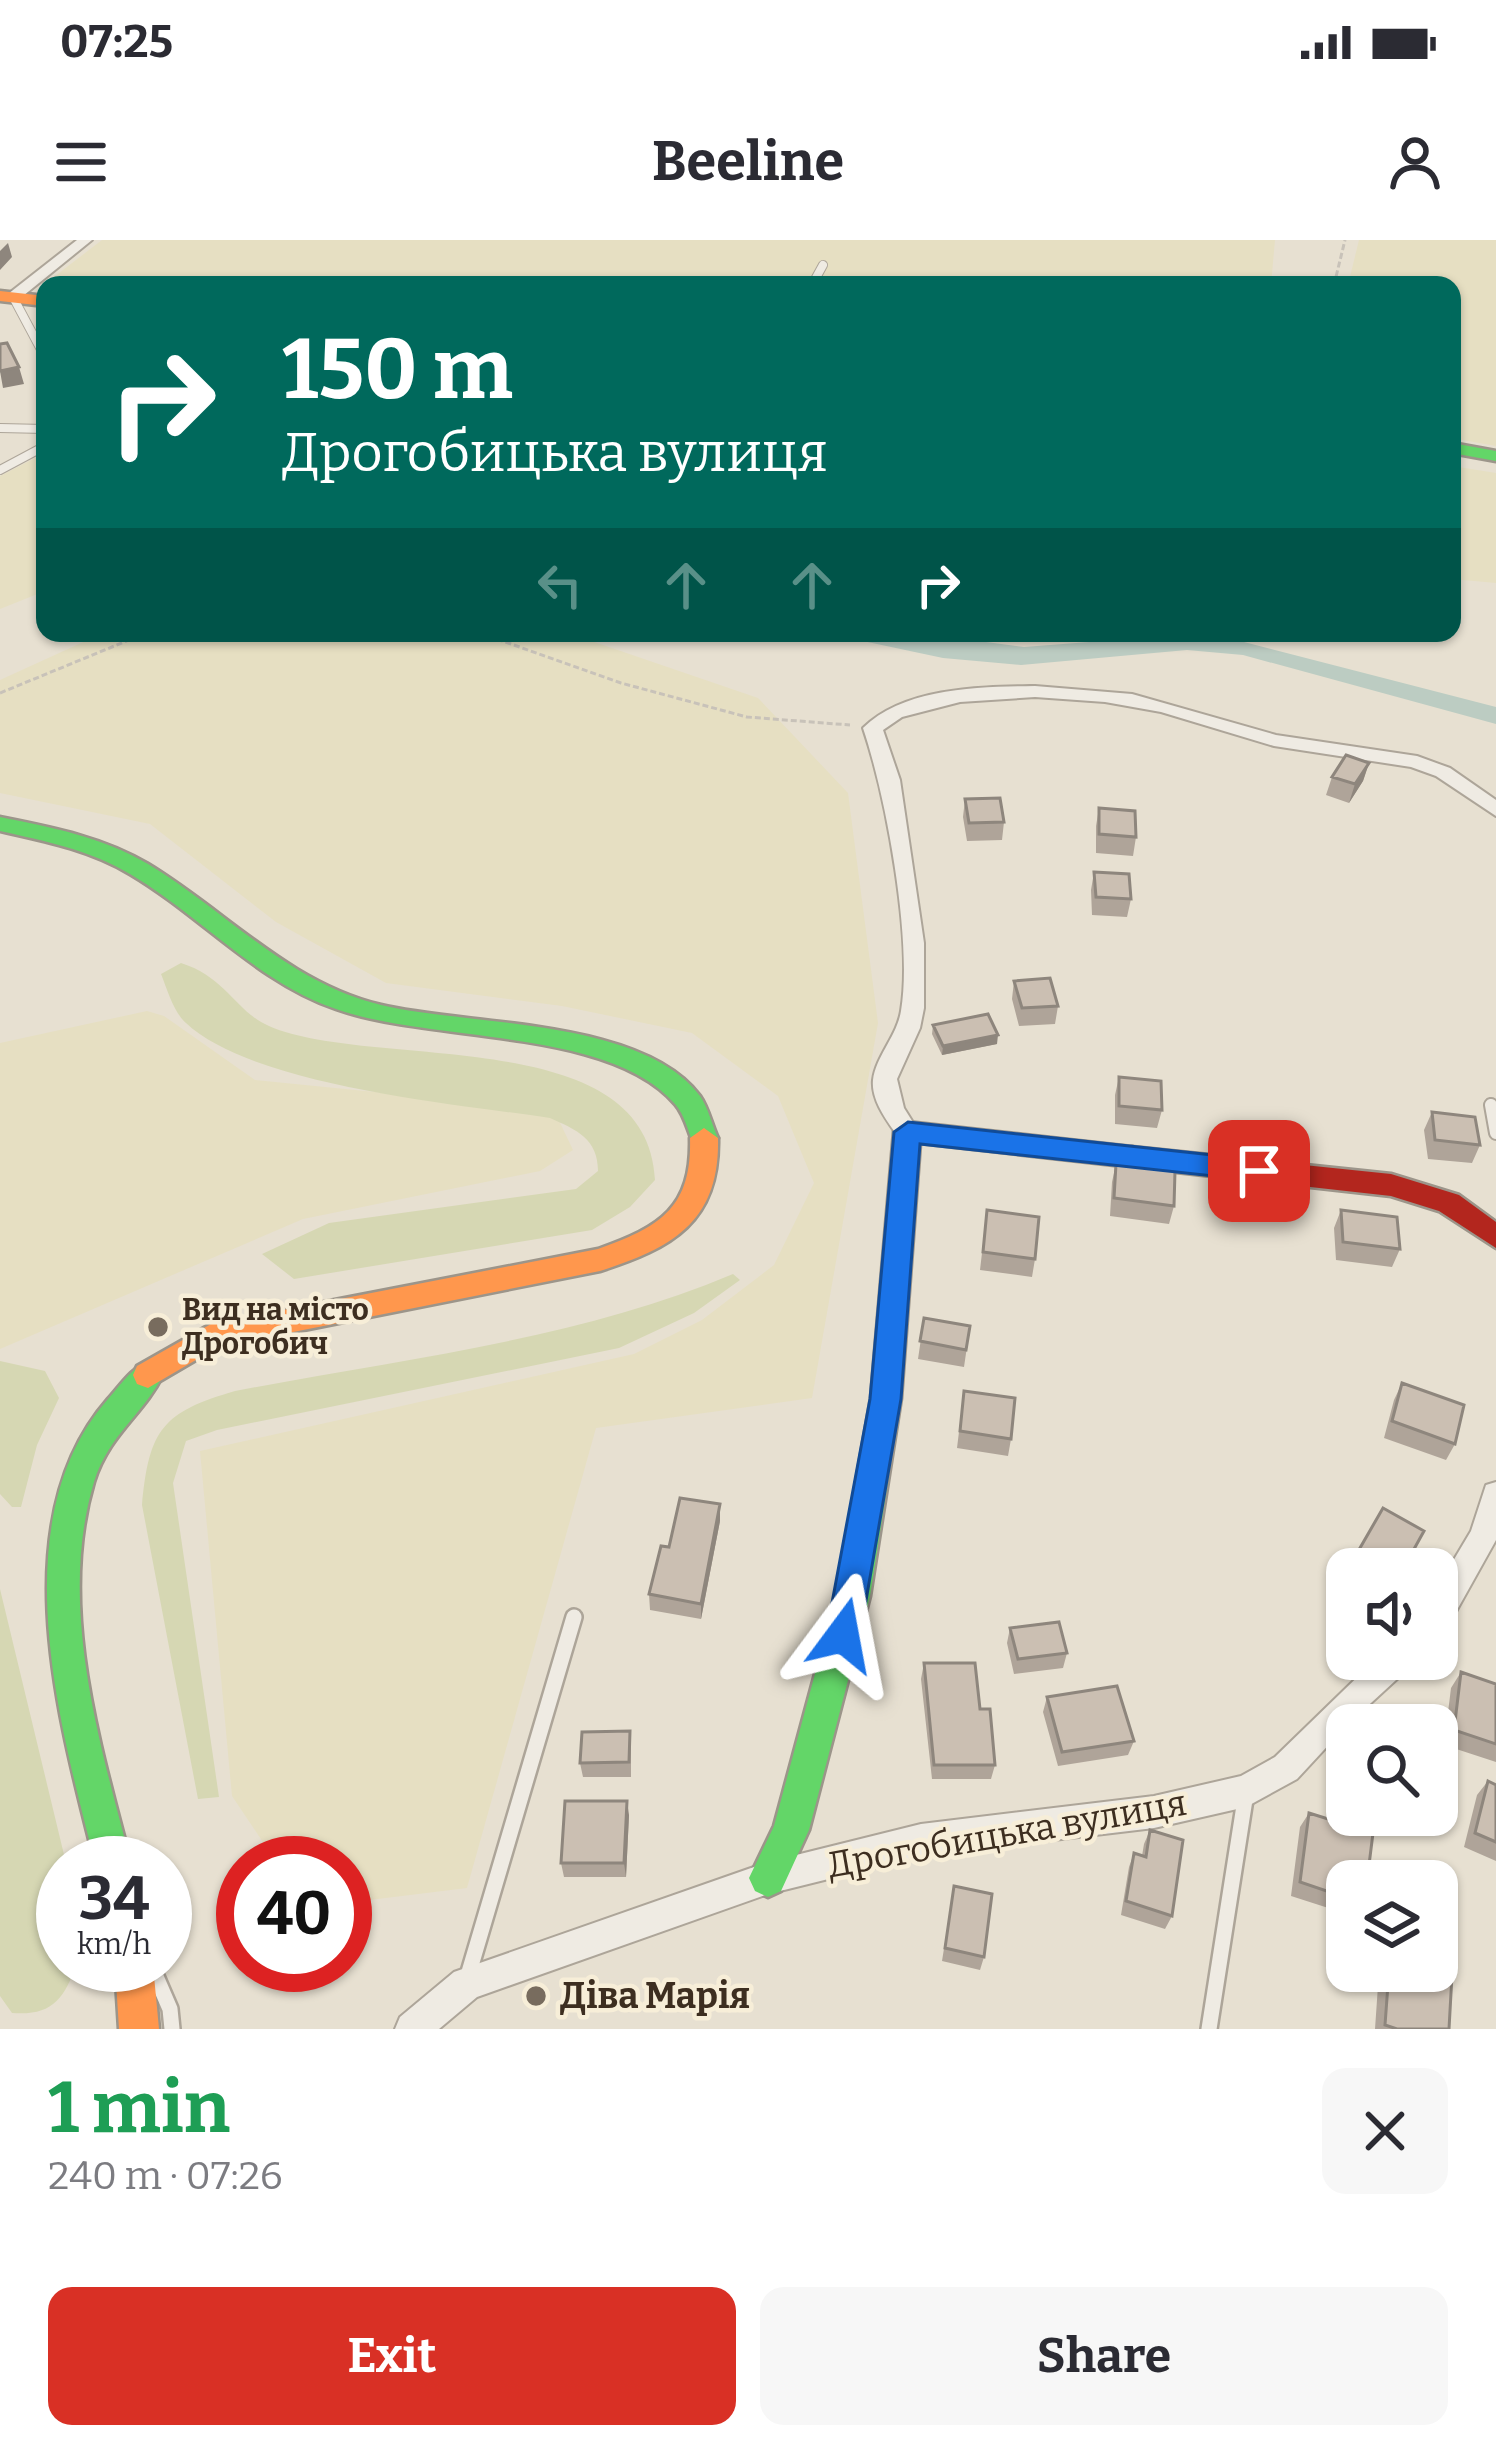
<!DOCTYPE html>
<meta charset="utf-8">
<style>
body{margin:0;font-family:Bitter,serif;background:#f7f7f7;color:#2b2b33;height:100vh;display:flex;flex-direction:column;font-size:45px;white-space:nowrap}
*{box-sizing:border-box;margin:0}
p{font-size:39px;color:#7c7c81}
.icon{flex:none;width:66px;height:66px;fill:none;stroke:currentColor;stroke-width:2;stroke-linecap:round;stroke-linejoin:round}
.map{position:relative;height:1789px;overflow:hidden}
.side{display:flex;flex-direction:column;background:#fff;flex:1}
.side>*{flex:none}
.hud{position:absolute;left:36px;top:36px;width:1425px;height:366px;border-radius:24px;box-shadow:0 3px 9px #0004;background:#00695c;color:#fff;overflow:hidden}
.buttons{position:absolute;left:1326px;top:1308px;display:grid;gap:24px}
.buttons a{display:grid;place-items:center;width:132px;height:132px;border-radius:24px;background:#fff;box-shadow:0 3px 9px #0004;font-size:60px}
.speed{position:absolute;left:36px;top:1596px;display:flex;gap:24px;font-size:60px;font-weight:700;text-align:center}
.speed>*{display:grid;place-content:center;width:156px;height:156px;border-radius:50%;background:#fff;box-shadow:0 3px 9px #0004;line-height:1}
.speed small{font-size:30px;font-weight:400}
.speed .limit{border:18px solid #d22;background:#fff;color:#111}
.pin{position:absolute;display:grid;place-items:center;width:102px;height:102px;color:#fff;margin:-51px;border-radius:24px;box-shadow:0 6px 18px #0006}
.me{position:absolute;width:132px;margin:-66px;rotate:13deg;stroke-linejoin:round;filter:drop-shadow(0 0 9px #0008)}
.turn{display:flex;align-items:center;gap:42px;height:252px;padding:0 48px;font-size:54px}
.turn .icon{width:156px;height:156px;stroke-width:2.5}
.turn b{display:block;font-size:84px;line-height:102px}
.lanes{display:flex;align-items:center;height:114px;padding:0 48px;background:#0003;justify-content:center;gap:60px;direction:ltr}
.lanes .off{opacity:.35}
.round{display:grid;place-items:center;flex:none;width:126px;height:126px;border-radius:24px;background:#f7f7f7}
.head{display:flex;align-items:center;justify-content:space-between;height:204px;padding:0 48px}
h1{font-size:72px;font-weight:700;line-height:90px;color:#1e9e55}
.button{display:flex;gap:24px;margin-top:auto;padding:24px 48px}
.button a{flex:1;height:138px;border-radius:24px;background:#d93025;color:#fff;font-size:48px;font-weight:700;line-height:138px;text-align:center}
.button a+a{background:#f7f7f7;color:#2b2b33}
.status{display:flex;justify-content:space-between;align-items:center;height:84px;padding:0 60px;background:#fff;direction:ltr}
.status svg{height:33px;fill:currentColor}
header{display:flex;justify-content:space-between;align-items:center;height:156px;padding:0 48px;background:#fff;font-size:54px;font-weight:700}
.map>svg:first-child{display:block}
.farmland{fill:#e6dfc2}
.green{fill:#d6d7b3}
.water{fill:#bcccc2}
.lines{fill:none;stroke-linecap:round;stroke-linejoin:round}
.lane-far2-casing{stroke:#ada599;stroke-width:10}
.lane-far1-casing{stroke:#ada599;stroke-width:16}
.lane-casing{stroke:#ada599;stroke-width:20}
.street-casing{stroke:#ada599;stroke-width:4}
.fast-casing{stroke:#9c958a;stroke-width:5}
.slow-casing{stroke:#9c958a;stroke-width:5}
.jam-casing{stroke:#9c958a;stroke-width:5}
.path{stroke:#c8c2b9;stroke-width:3;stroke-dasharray:6 3;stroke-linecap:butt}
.lane-far2{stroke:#efebe3;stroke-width:8}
.lane-far1{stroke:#efebe3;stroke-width:12}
.lane{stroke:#efebe3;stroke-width:15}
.street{fill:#efebe3;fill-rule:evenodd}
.fast{fill:#63d668;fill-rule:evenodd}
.slow{fill:#ff974d;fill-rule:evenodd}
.jam{fill:#b3261e;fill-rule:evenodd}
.wall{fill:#afa499}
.shaded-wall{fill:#8e867d}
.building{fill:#cbbfb2;stroke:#8e867d;stroke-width:3}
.route{fill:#1a73e8;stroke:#114b97;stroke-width:3}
.poi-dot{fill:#786c5e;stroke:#f7eed8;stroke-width:4.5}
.labels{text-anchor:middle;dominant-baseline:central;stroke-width:9;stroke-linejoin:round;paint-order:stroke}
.poi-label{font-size:30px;font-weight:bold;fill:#3d2e20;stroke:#f7eed8;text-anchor:start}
.near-street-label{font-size:36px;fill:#3d2e20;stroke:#f7eed8}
.near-poi-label{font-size:36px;font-weight:bold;fill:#3d2e20;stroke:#f7eed8;text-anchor:start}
</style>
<div class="status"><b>07:25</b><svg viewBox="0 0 49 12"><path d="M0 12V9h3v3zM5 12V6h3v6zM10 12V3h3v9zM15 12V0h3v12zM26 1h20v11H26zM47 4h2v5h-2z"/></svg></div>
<header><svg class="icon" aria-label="menu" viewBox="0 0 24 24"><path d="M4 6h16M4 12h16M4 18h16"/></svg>Beeline<svg class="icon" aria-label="person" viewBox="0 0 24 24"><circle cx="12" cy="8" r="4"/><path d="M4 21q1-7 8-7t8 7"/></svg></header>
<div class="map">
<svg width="1496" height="1789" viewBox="0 0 1496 1789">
<rect width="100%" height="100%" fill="#e7e0d1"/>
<path class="farmland" d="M102,0H1275L1271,45L46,43Z
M1359,0H1496V206L1452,198V45H1348Z
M45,213V351L0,369V236Z
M1452,226L1496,233V343L1452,339Z
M103,393H568L758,458L848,553L878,783L812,1158L596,1188L467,1648L345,1663V1623H277L232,1556L200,1211L634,1114L702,1080L774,1025L814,943L778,856L692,793L562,766L386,743L276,682L150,584L0,553V440Z
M147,771L164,776L255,840L554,870L573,910L540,931L303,979L0,1109V803Z"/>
<path class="green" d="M181,723C226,737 236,772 269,786C372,831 648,781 655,940L630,967L592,990L294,1039L262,1014L329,983L576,949L598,931C598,899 577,890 550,878C458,864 253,846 186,783C174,773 167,749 161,734Z
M733,1034L740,1040L694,1073L619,1108L217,1190L186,1201L173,1243L219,1557L198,1559L142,1265C149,1189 163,1172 235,1151C401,1119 577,1100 733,1034Z
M0,1121L45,1131L59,1158L37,1205L21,1267H12L0,1254Z
M0,1349L66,1623L63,1725H76C64,1760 51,1776 12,1773L0,1756Z"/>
<path class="water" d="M825,393H919L1024,407L1180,395L1244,402L1496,467V484L1243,415L1187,410L1021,425L943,418Z"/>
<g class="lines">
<defs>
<path id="lane-far2" d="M812,45L823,25
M13,57L45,117
M0,188L45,189
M0,230L45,206"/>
<path id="lane-far1" d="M1491,865L1496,893"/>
<path id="lane" d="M151,1725L170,1769L172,1789
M467,1739L574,1377
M1209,1789L1246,1553"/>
<path id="street" d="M77,0H92L18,60H8V54Z
M1035,446L1132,454L1276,495L1417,516L1450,528L1496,560V576L1436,536L1411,527L1274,506L1161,472L1105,462L1035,457L960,462L902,477L883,490L900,540L924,703V768L920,788L897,839L904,868L919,892L907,901L899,898C888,882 871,861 873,840C876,816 897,796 901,771C913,701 886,556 863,488C905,447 980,447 1035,446Z
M1496,1242V1300L1448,1386L1437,1390V1348L1471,1291L1486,1245Z
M1376,1419H1412L1408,1429L1347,1485L1297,1539L1246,1567L1154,1588L921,1616L768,1654L477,1757L439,1789H395L400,1777L454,1732L768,1622L921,1584L1154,1556L1241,1536L1275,1517Z"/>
<path id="fast" d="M1452,203L1496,211V221L1452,213Z
M0,577C50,587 103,597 148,624C226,671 289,743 381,765C468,786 642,778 700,856C708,867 712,885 718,898L704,908L694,905C688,892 685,875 675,864C609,787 431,803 336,769C257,742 201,676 130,634C90,610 45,601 0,591Z
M907,882L1132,907L1142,910L1146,917L1142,924L1132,927L920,903L901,1158L870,1356L809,1590L781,1651L768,1657L755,1651L749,1638L774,1586L836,1356L871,1158L894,892Z
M148,1122L159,1126L163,1135C143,1175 109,1194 94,1242C57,1366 100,1503 131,1623H95C60,1484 1,1281 108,1159C120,1146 131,1128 148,1122Z"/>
<path id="slow" d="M0,51L45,56V66L0,61Z
M704,888L718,898C720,982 672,1008 600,1031L218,1107L148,1148L137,1144L133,1135L137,1126L211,1084L598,1009C660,987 692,968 690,898Z
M115,1725H153L159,1789H119Z"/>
<path id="jam" d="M1132,907L1391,934L1459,955L1496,982V1008L1439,971L1391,956L1132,927L1122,924L1118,917L1122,910Z"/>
</defs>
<use href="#lane-far2" class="lane-far2-casing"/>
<use href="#lane-far1" class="lane-far1-casing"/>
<use href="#lane" class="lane-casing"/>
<use href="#street" class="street-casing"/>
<use href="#fast" class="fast-casing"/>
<use href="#slow" class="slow-casing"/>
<use href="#jam" class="jam-casing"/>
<path class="path" d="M1334,45L1345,0
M480,393L621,443L747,477L850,485
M0,453L146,393"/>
<use href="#lane-far2" class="lane-far2"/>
<use href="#lane-far1" class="lane-far1"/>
<use href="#lane" class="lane"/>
<use href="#street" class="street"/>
<use href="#fast" class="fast"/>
<use href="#slow" class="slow"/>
<use href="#jam" class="jam"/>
</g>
<path class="wall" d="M1369,523L1363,541L1349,563L1326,555L1332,537Z
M965,559L1004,582L1002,600L967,601L963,577Z
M1099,568L1136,597L1133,616L1096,613V586Z
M1094,632L1131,659L1127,677L1092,675L1091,650Z
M1014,741L1058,766L1055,784L1019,786L1012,759Z
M933,785L997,804L942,815L932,794Z
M1119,837L1162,870L1157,888L1115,884V855Z
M1432,872L1480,905L1472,923L1428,919L1424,890Z
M1116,924L1174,966L1169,984L1110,976L1112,942Z
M987,970L1035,1019L1032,1037L980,1030Z
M1341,970L1400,1009L1392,1027L1336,1020L1334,988Z
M924,1078L970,1086L964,1127L918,1119Z
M1402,1143L1455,1204L1446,1220L1384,1198L1394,1160Z
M964,1151L1011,1199L1008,1216L957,1208Z
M720,1281L701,1379L650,1370L649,1354Z
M1360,1308L1403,1329H1360L1352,1324Z
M1010,1388L1067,1413L1063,1428L1014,1434L1007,1403Z
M924,1423L980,1469L995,1525L991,1539H932L921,1439Z
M1461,1432L1496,1444V1522L1444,1505L1451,1448Z
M1047,1457L1134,1501L1128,1515L1058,1526L1043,1472Z
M631,1506V1537H583L580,1523Z
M1488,1541L1496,1545V1621L1464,1607L1477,1555Z
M1309,1573L1347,1641V1674L1291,1656L1300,1587Z
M629,1575L626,1637H564L561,1623Z
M1150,1590L1172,1676L1165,1689L1121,1675L1129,1627L1134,1613L1142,1616L1144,1604Z
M954,1646L984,1717L980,1730L942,1721Z
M1379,1731H1437L1449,1789H1375Z"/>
<path class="shaded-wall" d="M8,3L12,17L0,30V11Z
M19,127L24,144L3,148L0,131Z
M1369,523L1363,541L1349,563L1355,544Z
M998,795L997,804L942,815L943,806Z
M720,1264V1281L701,1379V1364Z
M627,1561L629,1575L626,1637L624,1623Z"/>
<path class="building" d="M7,103L19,127L0,131V104Z
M1346,515L1369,523L1355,544L1332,537Z
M1000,558L1004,582L969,583L965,559Z
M1099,568L1135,571L1136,597L1099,594Z
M1094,632L1129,634L1131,659L1096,657Z
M1050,738L1058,766L1022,768L1014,741Z
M988,774L998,795L943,806L933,785Z
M1119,837L1161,841L1162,870L1119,866Z
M1432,872L1475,877L1480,905L1435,900Z
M1116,924L1175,931L1174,966L1114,958Z
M987,970L1039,977L1035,1019L983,1012Z
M1341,970L1397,977L1400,1009L1343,1002Z
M924,1078L970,1086L966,1110L920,1101Z
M1402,1143L1464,1165L1455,1204L1392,1181Z
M964,1151L1015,1158L1011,1199L960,1191Z
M680,1258L720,1264L701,1364L649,1354L661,1306L669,1307Z
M1383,1268L1424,1291L1403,1329H1396L1360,1308Z
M1059,1382L1067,1413L1018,1419L1010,1388Z
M924,1423H975L980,1469H990L995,1525H934Z
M1461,1432L1496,1444V1504L1454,1490Z
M1117,1446L1134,1501L1062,1512L1047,1457Z
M630,1491L629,1522L580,1523L582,1492Z
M1488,1541L1496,1545V1602L1475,1593Z
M565,1561H627L624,1623H561Z
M1309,1573L1373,1593L1367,1641H1347V1658L1300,1642Z
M1150,1590L1183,1600L1172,1676L1126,1661L1134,1613L1146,1617Z
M954,1646L992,1654L984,1717L945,1708Z
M1437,1730L1452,1735L1449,1789H1397L1385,1785L1389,1731Z"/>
<path class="route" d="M908,882L1259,920L1273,931L1259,941L920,904L901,1159L860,1395L855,1406L843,1411L831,1406L826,1395L870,1159L894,892Z"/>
<g class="poi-dot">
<circle cx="158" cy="1087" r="12"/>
<circle cx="536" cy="1756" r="12"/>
</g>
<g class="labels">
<g class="poi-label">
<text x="182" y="1070">Вид на місто<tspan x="182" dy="34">Дрогобич</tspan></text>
</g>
<g class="near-street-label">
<text transform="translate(1007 1594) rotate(-10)">Дрогобицька вулиця</text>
</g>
<g class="near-poi-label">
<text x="560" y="1756">Діва Марія</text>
</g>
</g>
</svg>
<div class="buttons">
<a><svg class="icon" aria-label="sound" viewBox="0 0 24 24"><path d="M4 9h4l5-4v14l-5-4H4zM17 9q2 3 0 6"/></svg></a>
<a><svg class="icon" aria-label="search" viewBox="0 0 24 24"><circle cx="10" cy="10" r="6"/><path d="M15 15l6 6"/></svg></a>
<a><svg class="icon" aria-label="layers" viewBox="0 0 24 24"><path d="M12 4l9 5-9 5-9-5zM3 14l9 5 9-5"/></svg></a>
</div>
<div class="speed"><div>34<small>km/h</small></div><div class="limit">40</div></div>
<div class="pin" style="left:1259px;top:931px;background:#d93025"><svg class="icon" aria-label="arrive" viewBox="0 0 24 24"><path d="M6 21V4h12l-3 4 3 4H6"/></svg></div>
<svg class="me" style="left:843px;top:1395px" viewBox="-20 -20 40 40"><path d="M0-17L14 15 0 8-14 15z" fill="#1a73e8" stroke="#fff" stroke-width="4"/></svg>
<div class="hud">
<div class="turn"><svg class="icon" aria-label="right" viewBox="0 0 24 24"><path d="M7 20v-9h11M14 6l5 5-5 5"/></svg><div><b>150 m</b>Дрогобицька вулиця</div></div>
<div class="lanes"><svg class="icon off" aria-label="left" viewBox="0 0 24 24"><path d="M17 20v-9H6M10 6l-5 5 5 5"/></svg><svg class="icon off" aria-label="ahead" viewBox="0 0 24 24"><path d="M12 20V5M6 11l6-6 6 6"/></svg><svg class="icon off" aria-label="ahead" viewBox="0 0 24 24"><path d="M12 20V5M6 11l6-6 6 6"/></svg><svg class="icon" aria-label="right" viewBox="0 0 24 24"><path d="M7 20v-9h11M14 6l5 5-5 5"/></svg></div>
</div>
</div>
<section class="side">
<div class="head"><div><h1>1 min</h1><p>240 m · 07:26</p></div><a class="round"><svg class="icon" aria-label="close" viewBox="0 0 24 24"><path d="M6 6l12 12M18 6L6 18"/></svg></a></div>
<div class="button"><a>Exit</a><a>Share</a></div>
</section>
